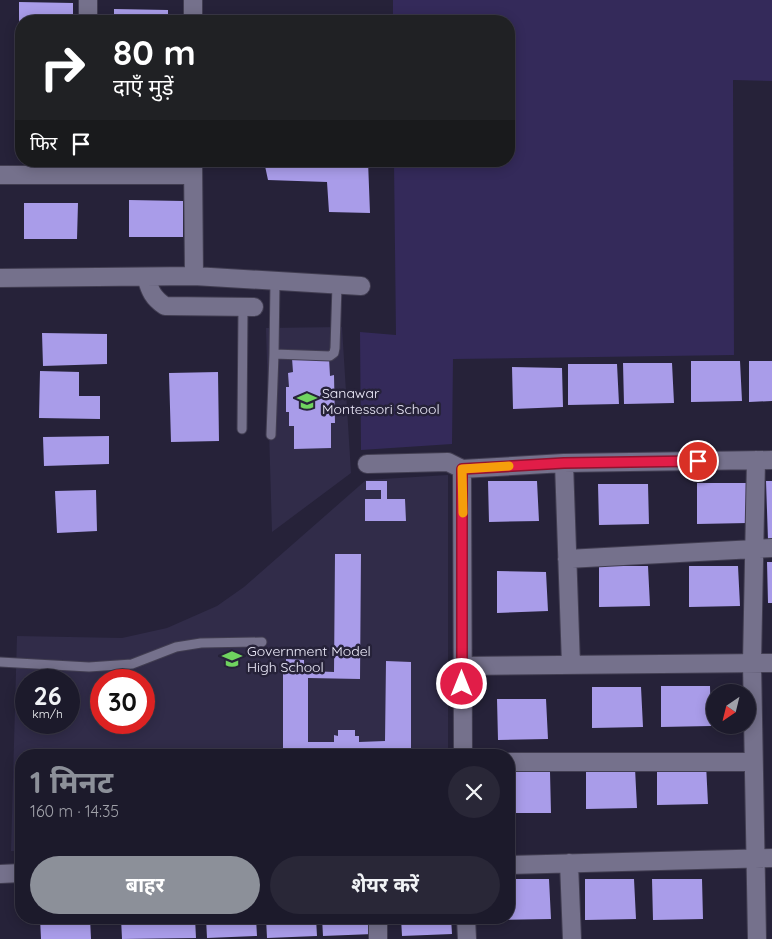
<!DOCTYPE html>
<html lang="hi">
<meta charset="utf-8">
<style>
body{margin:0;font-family:Quicksand,"Noto Sans Devanagari",sans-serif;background:#292737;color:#f1f3f6;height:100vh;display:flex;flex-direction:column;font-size:19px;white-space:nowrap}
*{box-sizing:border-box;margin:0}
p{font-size:16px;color:#a0a1a9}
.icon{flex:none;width:28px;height:28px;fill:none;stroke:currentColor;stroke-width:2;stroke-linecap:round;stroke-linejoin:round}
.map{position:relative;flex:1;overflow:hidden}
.drawer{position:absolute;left:15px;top:749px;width:500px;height:175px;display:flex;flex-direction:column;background:#1c1a2b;border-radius:20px;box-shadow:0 2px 12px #0003,0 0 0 1px #3a3847}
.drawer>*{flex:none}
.hud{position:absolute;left:15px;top:15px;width:500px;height:152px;border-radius:20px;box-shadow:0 2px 12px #0003,0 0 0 1px #3a3847;background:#202124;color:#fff;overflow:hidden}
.needle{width:32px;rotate:215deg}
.buttons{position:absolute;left:706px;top:684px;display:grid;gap:10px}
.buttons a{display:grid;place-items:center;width:50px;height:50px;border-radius:50%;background:#1c1a2b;box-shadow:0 2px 12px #0003,0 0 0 1px #3a3847;font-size:25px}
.speed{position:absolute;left:15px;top:669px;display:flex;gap:10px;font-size:25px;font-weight:700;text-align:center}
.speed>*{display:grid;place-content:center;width:65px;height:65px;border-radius:50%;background:#1c1a2b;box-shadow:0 2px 12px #0003,0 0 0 1px #3a3847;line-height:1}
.speed small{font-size:12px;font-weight:400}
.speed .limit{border:8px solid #d22;background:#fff;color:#111}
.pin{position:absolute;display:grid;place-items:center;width:42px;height:42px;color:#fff;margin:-21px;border:2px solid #fff;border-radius:50%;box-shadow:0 1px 5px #0007}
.me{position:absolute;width:55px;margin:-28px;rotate:0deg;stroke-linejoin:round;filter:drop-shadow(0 0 4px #0008)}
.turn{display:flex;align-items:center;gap:18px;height:105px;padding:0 15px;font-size:22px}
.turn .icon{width:65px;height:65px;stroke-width:2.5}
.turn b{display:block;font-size:35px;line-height:42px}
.then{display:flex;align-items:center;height:48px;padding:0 15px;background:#0003;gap:10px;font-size:19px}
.round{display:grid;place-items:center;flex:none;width:52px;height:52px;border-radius:26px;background:#292737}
.summary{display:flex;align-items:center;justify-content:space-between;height:85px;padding:0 15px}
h1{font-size:30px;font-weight:700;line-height:38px;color:#8c9099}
.cta{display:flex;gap:10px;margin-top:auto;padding:10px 15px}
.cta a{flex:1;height:58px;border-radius:30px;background:#8c9099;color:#fff;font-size:20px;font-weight:700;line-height:58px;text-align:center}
.cta a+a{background:#292737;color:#f1f3f6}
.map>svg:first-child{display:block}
.built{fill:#312c49;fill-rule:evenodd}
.green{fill:#342a5a}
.building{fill:#a99ce9}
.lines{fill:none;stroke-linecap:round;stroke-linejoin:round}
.service-casing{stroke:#413d51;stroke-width:11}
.minor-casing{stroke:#413d51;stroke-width:20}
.service{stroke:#75718c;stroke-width:9}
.minor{stroke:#75718c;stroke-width:18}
.route-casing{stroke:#92132f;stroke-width:12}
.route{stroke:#e11d48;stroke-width:9}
.slow{stroke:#f59e0b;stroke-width:9}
.labels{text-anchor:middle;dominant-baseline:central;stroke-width:5;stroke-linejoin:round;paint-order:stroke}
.poi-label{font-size:14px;fill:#f0eefd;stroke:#262239;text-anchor:start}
</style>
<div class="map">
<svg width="772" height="939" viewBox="0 0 772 939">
<rect width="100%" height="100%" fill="#262239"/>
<path class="built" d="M342,327L351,473L272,532L266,328Z
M448,475V755H21V851H11L17,636L122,638L167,628L217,606L244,587L366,480ZM26,680H69V722H26ZM101,680H144V722H101Z"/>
<path class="green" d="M393,0H772V81L733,80L734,355L453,359L452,444L361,450L360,332L396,335L394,161H509V21H393Z"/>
<path class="building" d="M19,2L73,3V21H21V39H19Z
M114,9L168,10V21H114Z
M309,161H368L370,213L329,212L327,182L268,180L265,166L309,165Z
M129,200L183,201V237H129Z
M24,203H78L77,239H24Z
M42,333L107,334V364L43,366Z
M292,358H329L330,376L334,375L335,423H331V448L294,449V426H289V412H286V387H289L288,373L293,372Z
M691,361H740L742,401L691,402Z
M749,361H772V401L749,402Z
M623,363H672L674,403L624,404Z
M568,364H617L619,404L568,405Z
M512,367L562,368L563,407L513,409Z
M40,371L79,372V396H100V419L39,418Z
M218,372L219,441L171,442L169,373Z
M109,436V464L44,466L43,437Z
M366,481H387V499H405L406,521H365V499H381V490H366Z
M488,481H537L539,521L489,522Z
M766,481H772V540H768Z
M697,483H746L748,523L697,524Z
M598,484H648L649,524L599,525Z
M96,490L97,531L57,533L55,491Z
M335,554H361L360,679L308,678V742H334V735L338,736V730H355V736H359V742L385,741L386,661L411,662V749H359V755H334V750H308V755H283V667H286V659L304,660V667H308V671L334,672Z
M767,562H772V603H768Z
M599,566H648L650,606L599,607Z
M689,566H738L740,606L689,607Z
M497,571L546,572L548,611L497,613Z
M661,686H710L711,726L661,727Z
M592,687H641L643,727L592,728Z
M497,699H546L548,739L498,740Z
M657,764H706L708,804L657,805Z
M586,768H635L637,808L586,809Z
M509,772H550L551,813H509Z
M509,879H549L551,919L501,920V918H509Z
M585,879H634L636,919L585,920Z
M652,879H702L703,919L653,920Z
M40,918H90L91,939H41Z
M121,918H195L196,938L122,939Z
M206,918H256L257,936L207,938Z
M266,918H316L317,936L267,938Z
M322,918H372L373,934L323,936Z
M401,918H451L452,934L402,936Z"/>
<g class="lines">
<defs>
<path id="service" d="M274,354L330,356L334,353L335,348L337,285
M242,429L243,307
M271,435L274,354L275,281
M0,662L89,667L132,664L176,647L201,643L262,642"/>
<path id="minor" d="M88,0V21
M193,0V21
M193,161L194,276
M0,175H193
M146,277C150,291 153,298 165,306L254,307
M0,278L194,276L361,286
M756,460L752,663L757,939
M564,463L571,665
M367,464L448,462L462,469L564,463L772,460
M462,469L463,755
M567,559L772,548
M462,666L772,663
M509,762H753
M569,863L572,939
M509,865L772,858
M0,874L21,873
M466,918L467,939
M378,939V918"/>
</defs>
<use href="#service" class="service-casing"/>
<use href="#minor" class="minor-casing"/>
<use href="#service" class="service"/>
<use href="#minor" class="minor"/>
</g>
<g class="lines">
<defs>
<path id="route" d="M462,684V469L564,463L698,461"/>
</defs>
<use href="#route" class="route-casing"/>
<use href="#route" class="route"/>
<path class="slow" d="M463,513L462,469L509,466"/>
</g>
<defs>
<symbol id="school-bare" viewBox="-9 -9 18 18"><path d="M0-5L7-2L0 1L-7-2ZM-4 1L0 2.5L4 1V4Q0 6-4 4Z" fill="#6fd35f" stroke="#262239" stroke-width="2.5" paint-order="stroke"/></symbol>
</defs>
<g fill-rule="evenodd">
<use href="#school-bare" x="293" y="387" width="28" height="28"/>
<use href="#school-bare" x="218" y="645" width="28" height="28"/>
</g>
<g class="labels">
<g class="poi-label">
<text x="322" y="393">Sanawar<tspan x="322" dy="16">Montessori School</tspan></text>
<text x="247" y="651">Government Model<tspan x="247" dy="16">High School</tspan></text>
</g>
</g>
</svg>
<div class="buttons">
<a><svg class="needle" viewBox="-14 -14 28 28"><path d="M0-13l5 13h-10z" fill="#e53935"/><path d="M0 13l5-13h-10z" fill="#a0a1a9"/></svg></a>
</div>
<div class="speed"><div>26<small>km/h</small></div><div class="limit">30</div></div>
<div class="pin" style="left:698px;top:461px;background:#d93025"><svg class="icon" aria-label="arrive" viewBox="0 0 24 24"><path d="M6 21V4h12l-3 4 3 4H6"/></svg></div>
<svg class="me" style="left:462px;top:684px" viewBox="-20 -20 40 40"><circle r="17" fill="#e11d48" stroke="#fff" stroke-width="3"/><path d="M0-11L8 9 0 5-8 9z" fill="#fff"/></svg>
<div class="hud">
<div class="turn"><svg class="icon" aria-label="right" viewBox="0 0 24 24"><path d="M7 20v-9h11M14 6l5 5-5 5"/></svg><div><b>80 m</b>दाएँ मुड़ें</div></div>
<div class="then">फिर<svg class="icon" aria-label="arrive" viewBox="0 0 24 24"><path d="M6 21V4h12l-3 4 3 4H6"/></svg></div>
</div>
<section class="drawer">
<div class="summary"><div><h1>1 मिनट</h1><p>160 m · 14:35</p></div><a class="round"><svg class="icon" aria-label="close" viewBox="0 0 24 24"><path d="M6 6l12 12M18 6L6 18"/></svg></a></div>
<div class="cta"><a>बाहर</a><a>शेयर करें</a></div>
</section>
</div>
